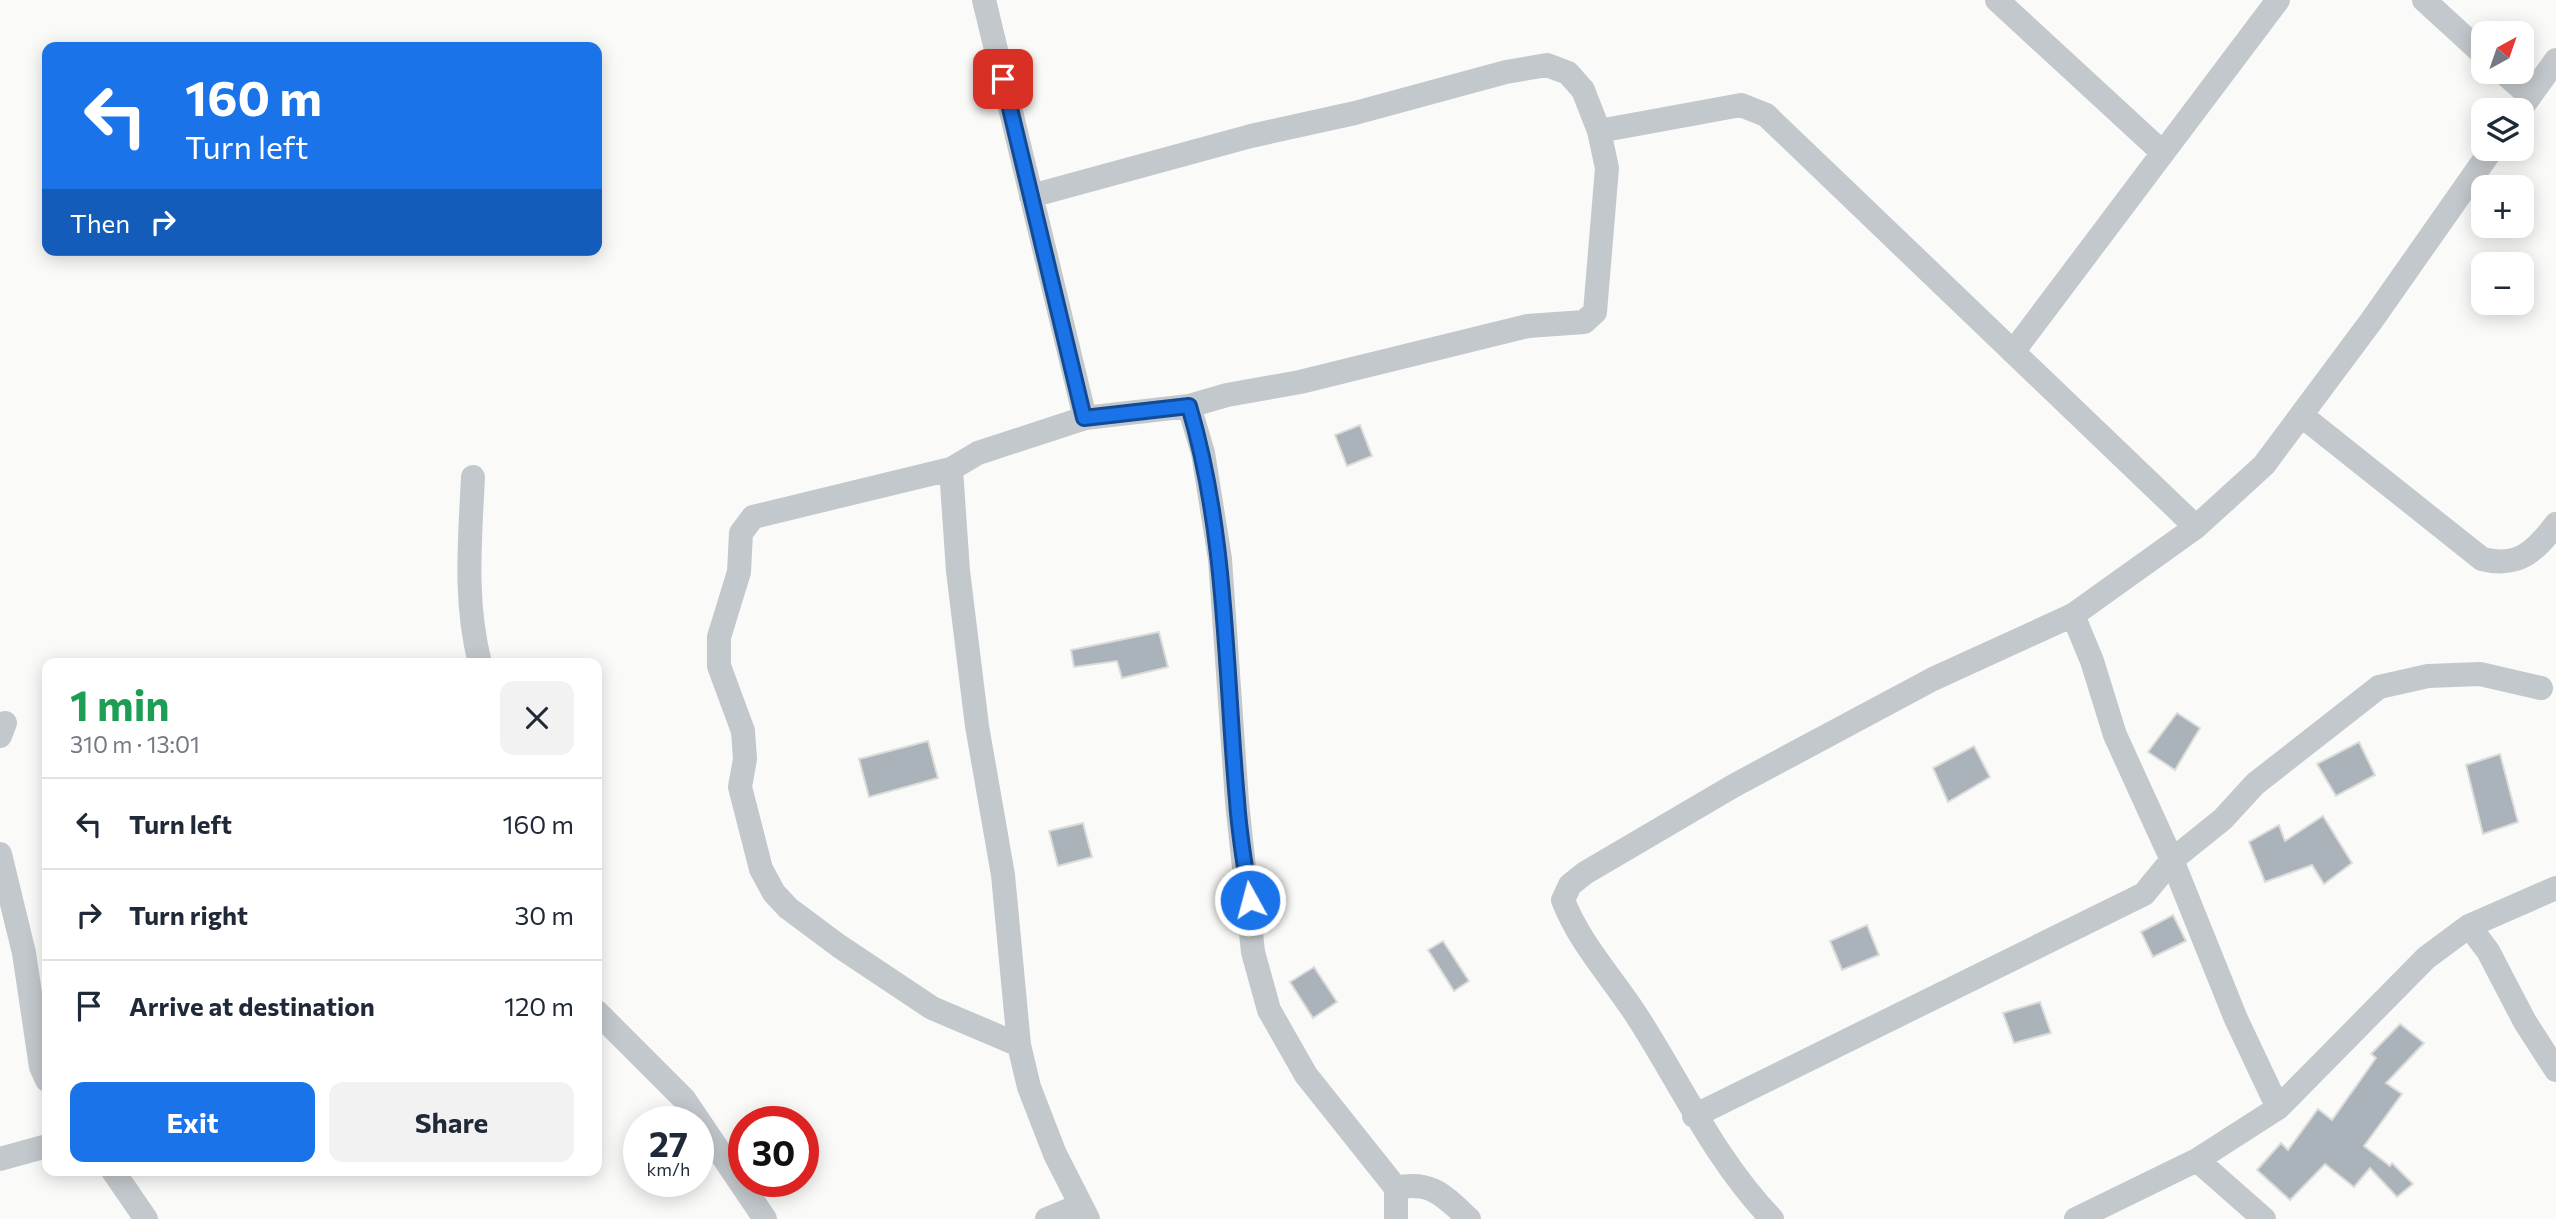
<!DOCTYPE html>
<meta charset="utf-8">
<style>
body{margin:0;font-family:Commissioner,sans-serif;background:#f2f2f3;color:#1f2937;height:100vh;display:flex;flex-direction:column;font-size:26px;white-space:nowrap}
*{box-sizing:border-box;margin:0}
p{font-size:23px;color:#747a83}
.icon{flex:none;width:38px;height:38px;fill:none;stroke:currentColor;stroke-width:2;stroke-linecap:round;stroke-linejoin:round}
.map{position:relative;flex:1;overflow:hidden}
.drawer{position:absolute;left:42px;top:658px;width:560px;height:518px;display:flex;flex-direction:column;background:#fff;border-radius:14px;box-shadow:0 4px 18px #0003}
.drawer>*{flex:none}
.hud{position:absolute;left:42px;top:42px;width:560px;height:214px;border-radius:14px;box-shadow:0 4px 18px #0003;background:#1a73e8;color:#fff;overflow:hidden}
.needle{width:46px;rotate:40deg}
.tools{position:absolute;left:2471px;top:21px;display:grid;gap:14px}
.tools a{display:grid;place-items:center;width:63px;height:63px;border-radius:14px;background:#fff;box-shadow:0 4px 18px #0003;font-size:35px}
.speed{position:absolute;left:623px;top:1106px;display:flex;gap:14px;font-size:35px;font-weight:700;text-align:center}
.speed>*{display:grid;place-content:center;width:91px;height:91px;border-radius:50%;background:#fff;box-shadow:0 4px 18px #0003;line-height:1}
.speed small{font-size:18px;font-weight:400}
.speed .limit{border:10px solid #d22;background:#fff;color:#111}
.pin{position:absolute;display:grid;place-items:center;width:60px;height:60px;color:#fff;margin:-30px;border-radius:14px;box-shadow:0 4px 10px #0006}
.me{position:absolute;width:77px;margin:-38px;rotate:353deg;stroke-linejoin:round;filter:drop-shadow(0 0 5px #0008)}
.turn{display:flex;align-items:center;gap:24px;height:147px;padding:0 28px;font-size:32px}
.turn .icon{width:91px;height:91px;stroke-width:2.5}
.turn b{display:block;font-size:49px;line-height:60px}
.then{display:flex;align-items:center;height:66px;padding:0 28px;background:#0003;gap:14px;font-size:26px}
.round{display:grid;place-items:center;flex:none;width:74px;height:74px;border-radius:14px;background:#f2f2f3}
.head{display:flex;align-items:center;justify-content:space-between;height:119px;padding:0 28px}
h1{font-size:42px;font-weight:700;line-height:52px;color:#1e9e55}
.action{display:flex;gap:14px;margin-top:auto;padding:14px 28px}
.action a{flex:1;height:80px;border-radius:14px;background:#1a73e8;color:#fff;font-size:28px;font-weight:700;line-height:80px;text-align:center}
.action a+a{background:#f2f2f3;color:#1f2937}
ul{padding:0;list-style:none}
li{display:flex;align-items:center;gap:21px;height:91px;padding:0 28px;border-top:2px solid #e0e1e3}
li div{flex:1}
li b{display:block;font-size:26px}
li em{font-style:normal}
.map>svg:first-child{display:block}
.building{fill:#aab3b9;stroke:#dcdcda;stroke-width:2}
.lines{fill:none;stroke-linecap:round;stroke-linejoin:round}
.minor{stroke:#c3c8cc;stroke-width:24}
.route-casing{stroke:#114b97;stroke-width:18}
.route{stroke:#1a73e8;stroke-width:12}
</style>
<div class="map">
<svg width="2556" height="1219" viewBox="0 0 2556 1219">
<rect width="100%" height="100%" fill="#fafaf8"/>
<path class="building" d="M1360,425L1372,456L1347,466L1335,435Z
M1159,632L1168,667L1122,678L1117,661L1074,667L1071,650Z
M2177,713L2200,728L2175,770L2148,752Z
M928,741L938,778L869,797L859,759Z
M2359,742L2375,775L2336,796L2317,764Z
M1974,746L1990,777L1948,802L1933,768Z
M2500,754L2518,822L2483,834L2466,765Z
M2323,816L2352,863L2324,884L2312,865L2265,882L2249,842L2279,825L2285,841Z
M1083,823L1092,857L1058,866L1049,831Z
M2173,915L2186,941L2153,957L2141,932Z
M1867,925L1879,955L1842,970L1830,941Z
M1443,941L1469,981L1454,991L1428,950Z
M1314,967L1337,1002L1313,1018L1290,982Z
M2040,1002L2051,1033L2014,1043L2003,1013Z
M2400,1024L2424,1043L2386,1083L2402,1094L2364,1146L2390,1166L2392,1163L2413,1184L2397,1197L2370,1168L2354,1187L2325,1164L2290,1200L2257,1170L2281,1143L2288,1150L2318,1109L2332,1120L2376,1058L2371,1054Z"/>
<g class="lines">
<path class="minor" d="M984,0L1085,418L1189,406
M1997,0L2163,153
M2424,0L2483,54
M2503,72L2530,96
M2520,110L2556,60
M1599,131L1741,105L1766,115L2196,527
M1031,196L1251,136L1355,113L1506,72L1547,65L1568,73L1583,90L1599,131L1607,168L1595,312L1584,322L1528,326L1300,382L1227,395L1189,406L1203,453L1220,559L1237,802L1253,952L1269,1010L1306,1075L1396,1188V1219
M2013,352L2278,0
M2301,415L2482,559C2518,568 2535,552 2556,524
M951,469L958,571L977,726L1003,875L1019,1045L1029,1087L1055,1154L1088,1219
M473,477C470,539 464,602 480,663
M2073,615L2092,661L2115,735L2172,860L2236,1019L2278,1108
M0,736L5,723
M0,854L24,953L41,1067L47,1080
M2469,926L2488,951L2525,1022L2556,1070
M597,1012L684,1099L765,1219
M1019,1045L932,1008L839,946L788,908L774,893L761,869L740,787L745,759L743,731L719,666V637L739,572L741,533L753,517L951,469L978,453L1085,418
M1694,1116L2144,894L2172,860L2223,819L2255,784L2379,687L2428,676L2480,674L2541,688
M0,1159L47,1146
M2197,1160L2264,1219
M113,1171L146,1219
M1396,1188C1431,1180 1444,1196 1469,1219
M1047,1219L1081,1205
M1772,1219C1714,1159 1680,1082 1635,1013C1610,975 1579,942 1563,900L1570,885L1585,873L1735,785L1933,679L2073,615L2196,527L2264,465L2372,320L2492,149
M2076,1219L2197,1160L2278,1108L2426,958L2469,926L2556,888"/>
</g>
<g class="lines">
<defs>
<path id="route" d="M1003,79L1084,418L1189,406C1227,534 1225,668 1237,800C1239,834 1245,867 1250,900"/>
</defs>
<use href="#route" class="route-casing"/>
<use href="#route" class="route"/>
</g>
</svg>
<div class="tools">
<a><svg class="needle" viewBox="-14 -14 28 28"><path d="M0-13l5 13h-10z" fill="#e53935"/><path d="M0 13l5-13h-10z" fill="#747a83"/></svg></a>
<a><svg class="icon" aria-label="layers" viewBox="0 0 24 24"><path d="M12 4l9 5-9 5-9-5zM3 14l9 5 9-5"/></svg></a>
<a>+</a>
<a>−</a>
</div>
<div class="speed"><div>27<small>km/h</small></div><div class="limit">30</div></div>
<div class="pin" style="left:1003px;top:79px;background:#d93025"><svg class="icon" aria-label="arrive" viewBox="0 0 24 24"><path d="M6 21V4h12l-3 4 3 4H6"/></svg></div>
<svg class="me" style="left:1250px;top:900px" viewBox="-20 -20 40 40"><circle r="17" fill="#1a73e8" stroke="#fff" stroke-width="3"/><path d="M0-11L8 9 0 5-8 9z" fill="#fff"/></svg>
<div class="hud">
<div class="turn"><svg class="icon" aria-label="left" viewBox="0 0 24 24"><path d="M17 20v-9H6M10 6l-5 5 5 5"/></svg><div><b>160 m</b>Turn left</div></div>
<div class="then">Then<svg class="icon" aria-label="right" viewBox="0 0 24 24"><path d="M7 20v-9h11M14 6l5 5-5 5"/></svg></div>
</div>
<section class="drawer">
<div class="head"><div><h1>1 min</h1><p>310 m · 13:01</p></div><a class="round"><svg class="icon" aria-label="close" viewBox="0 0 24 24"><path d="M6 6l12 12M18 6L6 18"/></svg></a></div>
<ul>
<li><svg class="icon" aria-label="left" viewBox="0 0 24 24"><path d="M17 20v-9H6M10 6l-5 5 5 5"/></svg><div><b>Turn left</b></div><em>160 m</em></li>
<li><svg class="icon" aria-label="right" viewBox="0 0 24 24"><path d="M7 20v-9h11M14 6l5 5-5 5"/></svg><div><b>Turn right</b></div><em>30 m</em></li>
<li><svg class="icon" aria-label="arrive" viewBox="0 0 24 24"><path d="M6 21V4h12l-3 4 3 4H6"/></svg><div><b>Arrive at destination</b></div><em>120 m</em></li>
</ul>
<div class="action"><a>Exit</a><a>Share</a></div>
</section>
</div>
